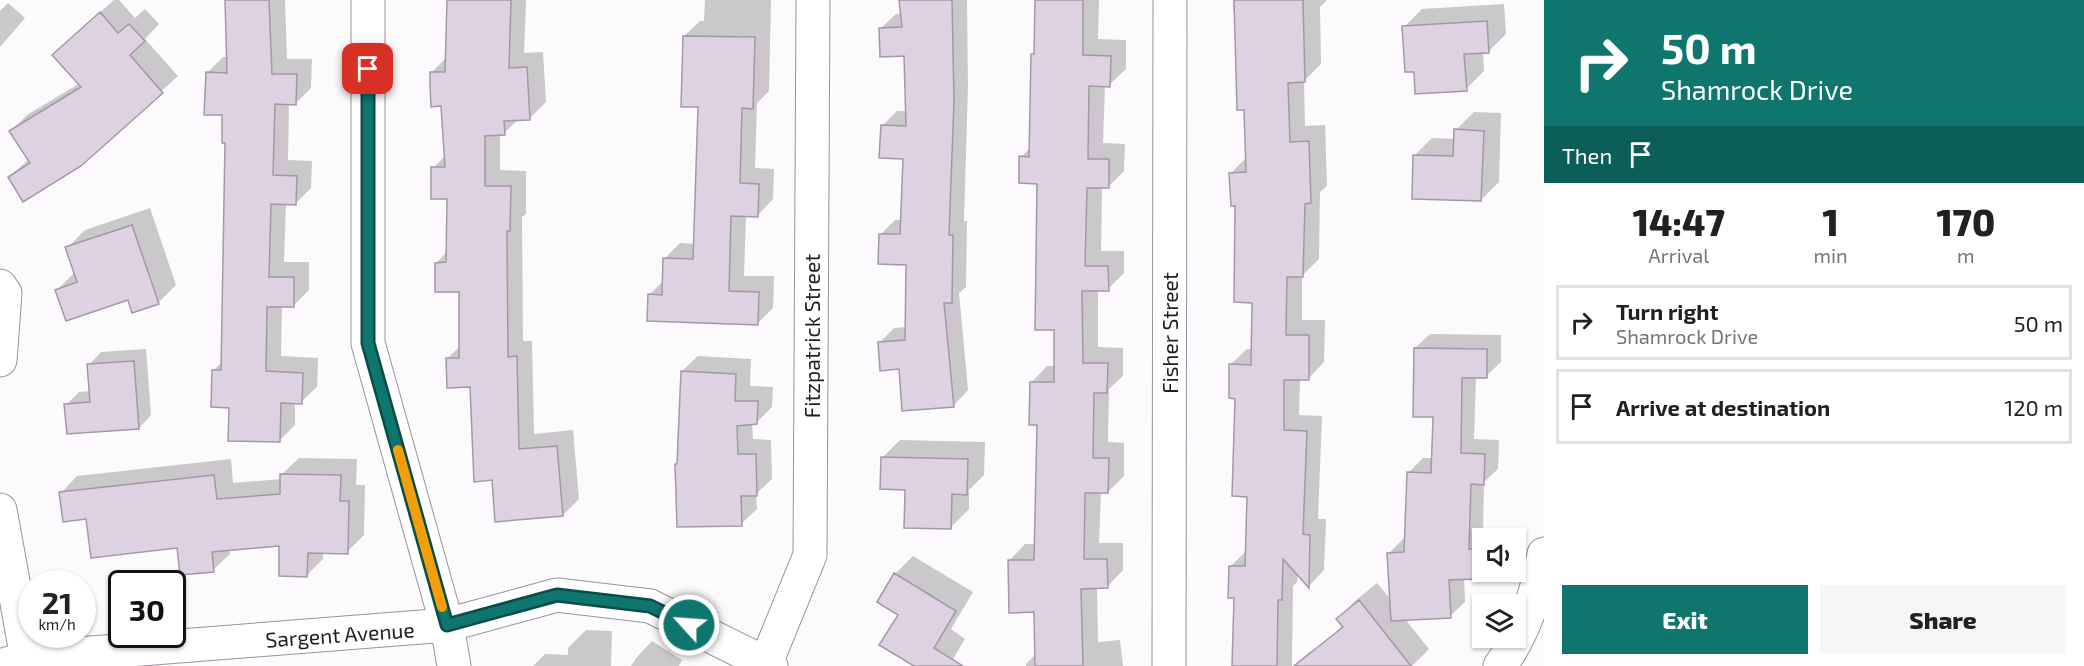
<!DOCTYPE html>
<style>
body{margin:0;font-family:"Exo 2",sans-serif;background:#f6f6f6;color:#202124;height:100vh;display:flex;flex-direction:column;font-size:22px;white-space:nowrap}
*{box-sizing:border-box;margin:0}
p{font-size:20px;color:#757577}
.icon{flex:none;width:33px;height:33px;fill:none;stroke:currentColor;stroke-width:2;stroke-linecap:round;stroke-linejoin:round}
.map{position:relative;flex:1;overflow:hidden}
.sheet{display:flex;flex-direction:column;background:#fff;width:540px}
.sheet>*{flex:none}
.guide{background:#0f766e;color:#fff;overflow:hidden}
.buttons{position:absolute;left:1472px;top:528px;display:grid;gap:12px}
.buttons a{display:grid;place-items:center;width:54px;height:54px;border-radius:0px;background:#fff;box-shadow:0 2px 4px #0004;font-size:30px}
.speed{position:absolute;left:18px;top:570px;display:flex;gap:12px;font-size:30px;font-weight:700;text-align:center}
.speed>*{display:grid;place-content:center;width:78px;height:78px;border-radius:50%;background:#fff;box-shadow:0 2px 4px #0004;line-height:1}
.speed small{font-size:15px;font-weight:400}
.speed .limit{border:3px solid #111;border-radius:9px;background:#fff;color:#111}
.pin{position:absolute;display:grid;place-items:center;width:51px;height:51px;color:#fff;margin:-26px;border-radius:12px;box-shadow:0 3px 9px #0006}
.me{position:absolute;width:66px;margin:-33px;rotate:296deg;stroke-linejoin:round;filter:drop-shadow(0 0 4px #0008)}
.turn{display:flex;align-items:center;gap:21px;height:126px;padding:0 18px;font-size:27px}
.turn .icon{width:78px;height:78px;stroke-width:2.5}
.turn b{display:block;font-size:42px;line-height:51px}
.then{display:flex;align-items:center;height:57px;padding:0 18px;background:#0003;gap:12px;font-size:22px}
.eta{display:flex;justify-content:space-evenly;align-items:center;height:102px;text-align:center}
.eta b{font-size:36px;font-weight:800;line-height:42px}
.cta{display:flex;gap:12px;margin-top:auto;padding:12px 18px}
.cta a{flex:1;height:69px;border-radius:0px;background:#0f766e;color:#fff;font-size:24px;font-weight:800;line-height:69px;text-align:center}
.cta a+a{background:#f6f6f6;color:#202124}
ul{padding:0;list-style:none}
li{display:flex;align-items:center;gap:18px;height:75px;margin:0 12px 9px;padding:0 6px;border:3px solid #e0e0e0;border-radius:0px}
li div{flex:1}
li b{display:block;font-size:22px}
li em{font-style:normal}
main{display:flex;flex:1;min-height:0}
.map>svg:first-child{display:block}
.shadow{fill:#0003}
.building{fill:#ded2e2;stroke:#a398a7;stroke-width:1.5}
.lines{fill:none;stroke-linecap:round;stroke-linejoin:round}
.minor-casing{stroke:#9b909e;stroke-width:35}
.tertiary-casing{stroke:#9b909e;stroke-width:35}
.minor{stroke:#fff;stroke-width:33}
.tertiary{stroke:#fff;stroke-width:33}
.route-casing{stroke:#0a4d48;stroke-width:15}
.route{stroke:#0f766e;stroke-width:10}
.slow{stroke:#f59e0b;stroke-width:10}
.labels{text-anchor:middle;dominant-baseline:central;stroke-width:5;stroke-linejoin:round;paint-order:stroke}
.street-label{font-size:21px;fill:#211c22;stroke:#fff}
</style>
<main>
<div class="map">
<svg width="1544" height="666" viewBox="0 0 1544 666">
<rect width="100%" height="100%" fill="#fdfafd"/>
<path class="shadow" d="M114,0H119L135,18L145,9L159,24L145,39L178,76L80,165L9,177L29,159L11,131L27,115L80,83L70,39Z
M227,0H285L287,59H312L311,88L296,103H289L288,160L312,161L311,188L295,204L286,203L284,262H309V290L294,305H282L281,356L318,358L317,387L301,402H295V425L279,441L230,407L214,370L222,362L227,141L224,114L207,73L223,57H228Z
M438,0H526L524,53L543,52L546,102L530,118L519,119L504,133L500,134V170L526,171V214L522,217L523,341H532L534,434L573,430L579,499L563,515L493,478L471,386L448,358L461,345L460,290L436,263L448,251L449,198L433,168L446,155L442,104L431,73L447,57L448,0Z
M705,0H771L769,91L757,103L755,168L774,169L773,199L758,215H746L744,276H774L773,308L758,323L649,295L664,280V259L680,243L695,244L699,106L684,36L700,21H704Z
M901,0H967L968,86L964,221H967L966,287L959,293L968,390L954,405L900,368L879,343L894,328L906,327L907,263L881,234L895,220H902L904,157L882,126L897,111H907L906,55L881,28L896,14L902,13Z
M1037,0H1099L1098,39L1126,40V69L1109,85H1105L1103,143L1125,144L1124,171L1108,187H1102L1101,251H1124V273L1108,289H1098V347L1123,348V376L1109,389L1108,442L1124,443V476L1108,492H1101L1099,543H1123V570L1107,587H1097L1098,642L1120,640L1123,666H1026V664L1036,654L1035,611L1009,561L1025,544H1036L1038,424L1031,383L1047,366H1056V329L1038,182L1021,157L1031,147L1032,54L1036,51Z
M1233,0H1327L1320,7L1321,64L1304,81L1305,126L1325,125L1327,186L1320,192L1319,259L1302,276V320H1325L1324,362L1308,379L1300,378L1299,415L1322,416L1318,519H1326L1324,570L1309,586L1298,573L1297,582L1293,586L1292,666H1234L1235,596L1231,566L1247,550L1248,495L1237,397L1230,365L1247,349H1253L1254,301L1231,173L1247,157L1245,108L1236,11H1233Z
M8,3L25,18L0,47V11Z
M1504,4L1506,34L1488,52H1483L1484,71L1466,89L1415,70L1404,27L1422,9Z
M1474,112L1501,113L1499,182L1481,200L1414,156L1432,138L1455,139L1456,130Z
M150,208L176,285L158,303L57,290L75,272L67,248L85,230Z
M1430,334L1501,335V362L1486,376H1476L1474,439L1499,440L1498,469L1484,482L1483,535H1489V538H1482V571L1476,577L1464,578L1465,602L1450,616L1405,619L1429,649L1412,666H1326L1315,652L1343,625L1338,619L1355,601L1377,583L1392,601L1389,553L1403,539H1406L1408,473L1423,458H1433L1435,416L1415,348Z
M146,349L151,415L139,428L66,405L79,392L91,391L89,365L101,352Z
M698,356L751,359L750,386L773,387L772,407L756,423H752L753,439L771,440L772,479L756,494L757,509L741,524L679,463L682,371Z
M900,440L985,442L984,475L969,490V509L951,527L907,488L882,458Z
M299,458L357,459L356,485H365L364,535L347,552H323V559L307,575L281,544L229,549L230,554L213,570L178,547L87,517L61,493L77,476L231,459L233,483L282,479V474Z
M913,556L973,592L951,629L965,639L953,659L946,666H917L900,614L895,574Z
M586,630L612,631L611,666H533L545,654L568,655V648Z
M652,641L682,660L679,666H631L637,657Z
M1311,651V666H1293Z"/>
<path class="building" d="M225,0H269L272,74H297L296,105L275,104L273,175L297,176L296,205L271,204L269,277H294V307H267L266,371L303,373L302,404L281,403L280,442L228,441L229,408L211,407L212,370H221L225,143H222V115H204L206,72L227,73Z
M447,0H511L509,68L527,67L530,120L504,121L505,135L485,136V186H511L510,231H507L508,357L517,356L519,449L557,446L563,516L495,522L492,480L474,482L470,387L447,388L446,358H459V292H435V263L446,262L447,199H431V167H445L441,106L431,107L430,86V72H445Z
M899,0H952L954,101L949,235H953L952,303H944L954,407L902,411L899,369L880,371L878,342L905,340L906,265L878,264L879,234H900L903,159L879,158L881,125L906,126L904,56L880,57L879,28L902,27Z
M1035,0H1083V55L1111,56L1110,87L1089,86L1088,159H1109V188H1087L1085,266H1108L1109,291H1082L1083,363H1108L1107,393H1094L1093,458H1109L1108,493H1085L1084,559H1107L1108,588L1081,589L1083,666H1035L1034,612L1009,613L1008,560H1034L1037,425H1029L1030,382H1054V330H1035L1037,184L1019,183V156L1029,157L1031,54H1034Z
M1234,0H1303L1305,82L1288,83L1290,142L1309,141L1311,203L1305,204L1303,277H1287L1286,335H1309V380H1284V430L1307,431L1303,534L1310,535L1309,588L1283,559L1282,600H1278L1277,666H1232L1234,598H1228L1229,566H1245L1247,497L1232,496L1235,399L1229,398V364L1251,365L1252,303L1234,302L1235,206H1231L1229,173L1246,172L1244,110H1237Z
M100,12L118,33L129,24L145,41L130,55L163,93L81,166L23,202L8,177L30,163L9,131L81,87L52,55Z
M1487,21L1489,53L1464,54L1467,91L1415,94L1414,72H1405L1402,26Z
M683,36L755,37L753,109L742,108L740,183L759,184L758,217L731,216L729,291L759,292L758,325L647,321L648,294L662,295L663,258L693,259L698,107H681Z
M1454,129L1484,131L1481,201L1412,199L1413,155L1453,156Z
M132,225L159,304L132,313L128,300L66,321L55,290L77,282L65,247Z
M1414,348L1487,349V378H1462L1461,453L1485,454L1484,485L1471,484L1469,549H1475L1477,579L1449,580L1451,618L1391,621L1387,553L1404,552L1407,472L1431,473L1433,417H1413Z
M134,361L139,429L67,434L64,404L90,402L87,364Z
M681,371L736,374L735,401H758L757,424L737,426L738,454H756L757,496H741L742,526L677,527L675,464H677Z
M881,457L968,459L967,495L952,494L951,529L904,528L905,490L880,489Z
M280,474L341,475L340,501H349L348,554L308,553L307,577L279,576V546L212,552L214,572L180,575L177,548L91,558L86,519L63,522L59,492L214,475L217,499L280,494Z
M894,573L956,611L934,648L963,666H914L879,645L898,615L877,602Z
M1359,600L1411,666H1294L1343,627L1336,619Z"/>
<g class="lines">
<defs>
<path id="minor" d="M0,286L5,293L0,360
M0,510L27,658
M766,663L810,555L813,0
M0,666L27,658L447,625L557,595L650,606L771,666
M1169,666L1170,0
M1500,666C1525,632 1537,594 1544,554"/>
<path id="tertiary" d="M368,0V343L447,625L454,666"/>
</defs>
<use href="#minor" class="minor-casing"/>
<use href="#tertiary" class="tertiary-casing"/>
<use href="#minor" class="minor"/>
<use href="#tertiary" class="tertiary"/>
</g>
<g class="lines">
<defs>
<path id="route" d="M368,69V343L447,625L557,595L650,606L689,625"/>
</defs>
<use href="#route" class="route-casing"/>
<use href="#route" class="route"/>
<path class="slow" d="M398,450L442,607"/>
</g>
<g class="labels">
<g class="street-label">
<text transform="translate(1169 333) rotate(-90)">Fisher Street</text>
<text transform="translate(811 336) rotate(-90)">Fitzpatrick Street</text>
<text transform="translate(340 634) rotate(-4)">Sargent Avenue</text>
</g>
</g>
</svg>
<div class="buttons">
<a><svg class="icon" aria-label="sound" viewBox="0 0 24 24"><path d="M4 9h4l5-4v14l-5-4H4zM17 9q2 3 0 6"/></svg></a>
<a><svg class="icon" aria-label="layers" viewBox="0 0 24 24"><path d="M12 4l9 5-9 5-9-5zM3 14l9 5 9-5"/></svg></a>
</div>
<div class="speed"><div>21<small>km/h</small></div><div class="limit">30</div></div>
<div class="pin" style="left:368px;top:69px;background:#d93025"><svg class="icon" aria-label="arrive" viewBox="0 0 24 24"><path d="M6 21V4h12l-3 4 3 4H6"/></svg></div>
<svg class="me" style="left:689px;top:625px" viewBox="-20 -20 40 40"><circle r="17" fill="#0f766e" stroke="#fff" stroke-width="3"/><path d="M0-11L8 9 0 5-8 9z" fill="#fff"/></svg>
</div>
<section class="sheet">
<div class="guide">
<div class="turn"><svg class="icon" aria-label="right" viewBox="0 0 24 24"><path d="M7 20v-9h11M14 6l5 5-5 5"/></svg><div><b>50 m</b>Shamrock Drive</div></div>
<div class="then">Then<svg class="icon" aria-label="arrive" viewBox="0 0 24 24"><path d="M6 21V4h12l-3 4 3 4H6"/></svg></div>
</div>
<div class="eta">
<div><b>14:47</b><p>Arrival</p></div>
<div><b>1</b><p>min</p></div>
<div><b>170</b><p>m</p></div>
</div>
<ul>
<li><svg class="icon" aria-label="right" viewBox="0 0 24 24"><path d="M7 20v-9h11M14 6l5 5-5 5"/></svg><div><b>Turn right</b><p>Shamrock Drive</p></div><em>50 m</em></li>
<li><svg class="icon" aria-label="arrive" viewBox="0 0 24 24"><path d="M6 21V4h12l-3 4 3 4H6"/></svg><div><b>Arrive at destination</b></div><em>120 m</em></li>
</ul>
<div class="cta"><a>Exit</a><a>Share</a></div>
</section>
</main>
